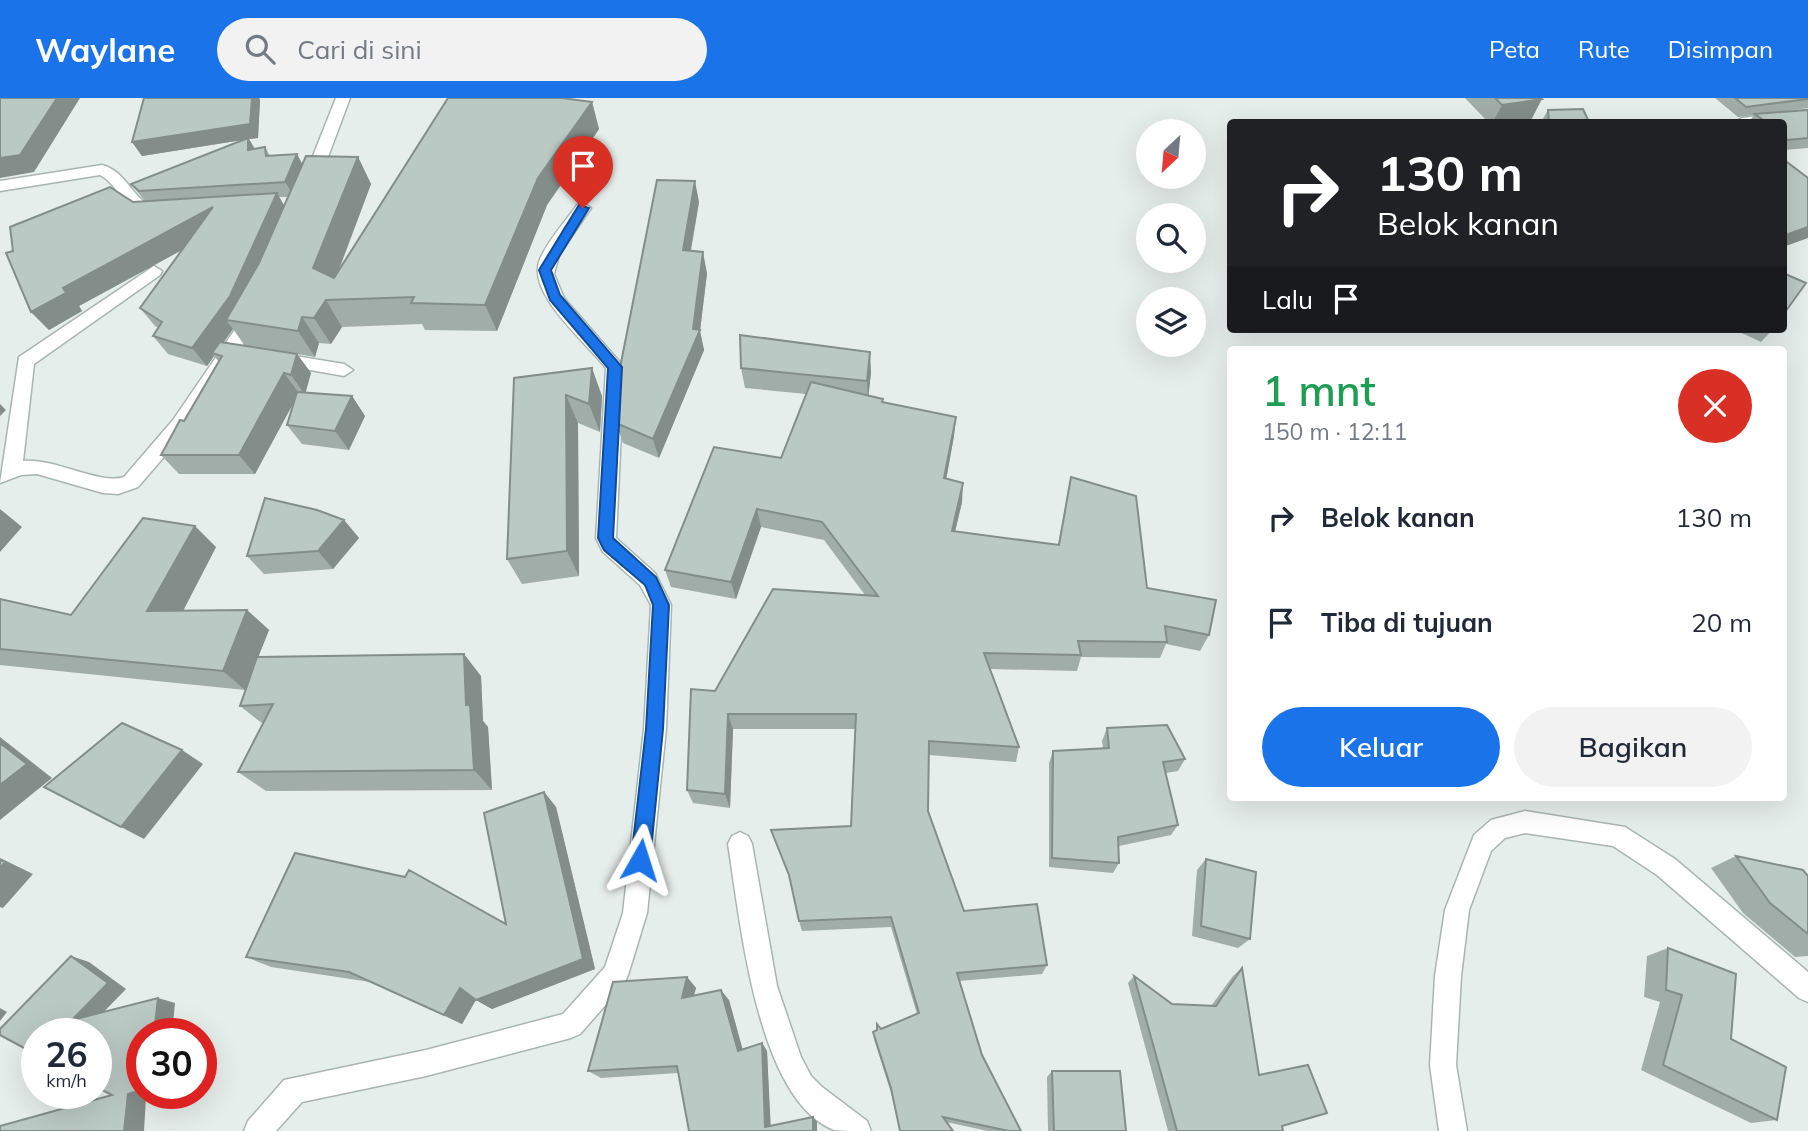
<!DOCTYPE html>
<html lang="id">
<meta charset="utf-8">
<style>
body{margin:0;font-family:Mulish,sans-serif;background:#f2f2f3;color:#1f2937;height:100vh;display:flex;flex-direction:column;font-size:26px;white-space:nowrap}
*{box-sizing:border-box;margin:0}
p{font-size:23px;color:#747a83}
.icon{flex:none;width:38px;height:38px;fill:none;stroke:currentColor;stroke-width:2;stroke-linecap:round;stroke-linejoin:round}
.map{position:relative;flex:1;overflow:hidden}
.drawer{position:absolute;left:1227px;top:248px;width:560px;height:455px;display:flex;flex-direction:column;background:#fff;border-radius:7px;box-shadow:0 7px 28px #0002}
.drawer>*{flex:none}
.top-card{position:absolute;left:1227px;top:21px;width:560px;height:214px;border-radius:7px;box-shadow:0 7px 28px #0002;background:#202124;color:#fff;overflow:hidden}
.needle{width:46px;rotate:206deg}
.controls{position:absolute;left:1136px;top:21px;display:grid;gap:14px}
.controls a{display:grid;place-items:center;width:70px;height:70px;border-radius:50%;background:#fff;box-shadow:0 7px 28px #0002;font-size:35px}
.speed{position:absolute;left:21px;top:920px;display:flex;gap:14px;font-size:35px;font-weight:700;text-align:center}
.speed>*{display:grid;place-content:center;width:91px;height:91px;border-radius:50%;background:#fff;box-shadow:0 7px 28px #0002;line-height:1}
.speed small{font-size:18px;font-weight:400}
.speed .limit{border:10px solid #d22;background:#fff;color:#111}
.pin{position:absolute;display:grid;place-items:center;width:60px;height:60px;color:#fff;margin:-72px -30px;border-radius:50% 50% 50% 0;rotate:-45deg;box-shadow:0 0 7px #0007}
.pin .icon{rotate:45deg}
.me{position:absolute;width:77px;margin:-38px;rotate:6deg;stroke-linejoin:round;filter:drop-shadow(0 0 5px #0008)}
.turn{display:flex;align-items:center;gap:24px;height:147px;padding:0 35px;font-size:32px}
.turn .icon{width:91px;height:91px;stroke-width:2.5}
.turn b{display:block;font-size:49px;line-height:60px}
.then{display:flex;align-items:center;height:66px;padding:0 35px;background:#0003;gap:14px;font-size:26px}
.round{display:grid;place-items:center;flex:none;width:74px;height:74px;border-radius:37px;background:#f2f2f3}
.overview{display:flex;align-items:center;justify-content:space-between;height:119px;padding:0 35px}
h1{font-size:42px;font-weight:600;line-height:52px;color:#1e9e55}
.button{display:flex;gap:14px;margin-top:auto;padding:14px 35px}
.button a{flex:1;height:80px;border-radius:42px;background:#1a73e8;color:#fff;font-size:28px;font-weight:600;line-height:80px;text-align:center}
.button a+a{background:#f2f2f3;color:#1f2937}
ul{padding:0;list-style:none}
li{display:flex;align-items:center;gap:21px;height:105px;padding:0 35px}
li div{flex:1}
li b{display:block;font-size:26px}
li em{font-style:normal}
header{display:flex;align-items:center;gap:42px;box-sizing:border-box;height:98px;padding:0 35px;background:#1a73e8;color:#fff}
header strong{font-size:33px}
nav{display:flex;gap:38px;margin-inline-start:auto;font-size:24px}
.search{width:490px;height:63px;background:#f2f2f3;display:flex;align-items:center;gap:18px;box-sizing:border-box;padding:0 24px;border-radius:38px;color:#747a83;font-size:26px}
.map>svg:first-child{display:block}
.lines{fill:none;stroke-linecap:round;stroke-linejoin:round}
.minor-casing{stroke:#a8b6b2;stroke-width:3}
.minor{fill:#fff;fill-rule:evenodd}
.wall{fill:#a1ada9;fill-rule:evenodd}
.shaded-wall{fill:#838d89}
.building{fill:#bbc9c4;stroke:#838d89;stroke-width:2}
.route{fill:#1a73e8;stroke:#114b97;stroke-width:2}
</style>
<header>
<strong>Waylane</strong>
<div class="search"><svg class="icon" aria-label="search" viewBox="0 0 24 24"><circle cx="10" cy="10" r="6"/><path d="M15 15l6 6"/></svg>Cari di sini</div>
<nav><a>Peta</a><a>Rute</a><a>Disimpan</a></nav>
</header>
<div class="map">
<svg width="1808" height="1033" viewBox="0 0 1808 1033">
<rect width="100%" height="100%" fill="#e6eeeb"/>
<g class="lines">
<defs>
<path id="minor" d="M336,0H350L319,83L311,88L306,86L303,83Z
M1808,12V20L1774,24H1735L1742,20Z
M102,67C129,74 132,105 159,111V119C128,126 122,88 100,77L0,93V83Z
M583,105L591,110L559,157L554,176L564,200L624,269L616,440L655,475L671,507L666,631L647,815L628,877L624,886L580,936L571,940L426,978L302,1004L276,1033H244L248,1023L284,982L426,952L563,916L605,869L623,815L644,631L651,507L640,487L603,454L596,440L606,270C587,245 525,195 540,161C549,141 565,124 577,107Z
M154,168L162,173L160,177L34,266L23,363C56,360 98,387 124,379L173,322L249,211H261L264,215L261,219L187,332L138,389L118,396L103,395L37,376L21,377L0,385L19,259Z
M277,255L344,266L353,272L344,278L271,265L268,261Z
M1525,713L1625,729L1675,761L1808,874V904L1799,900L1657,777L1613,748L1525,735L1505,740L1491,753L1469,812L1461,878L1456,967L1467,1033H1439L1430,967L1435,878L1445,812L1474,737L1491,722Z
M740,734L748,738L752,746L777,888L801,959L811,978L822,989L867,1023L871,1033C860,1033 843,1033 834,1032C756,1002 740,819 728,746L732,738Z"/>
</defs>
<use href="#minor" class="minor-casing"/>
<use href="#minor" class="minor"/>
</g>
<path class="wall" d="M144,0H259L260,2L258,40L249,41L255,51L265,49L270,58L303,66L358,59L371,86L338,175L592,4L599,31L547,107L497,233L425,232L422,226L342,229L331,246L319,245L315,259L297,256L311,275L305,294L352,298L365,318L349,352L302,346L287,327L294,302L255,376H179L161,357L184,323L219,264L214,258L207,268L168,256L153,238L158,230L155,228L140,210L182,152L79,208L82,213L49,232L31,214L133,104L145,103L131,86L243,42L142,58L132,44ZM279,99H289L284,108ZM233,231L245,248L224,244Z
M1465,0H1541L1531,22L1516,24H1488Z
M1715,0H1808V10L1774,15L1808,12V50L1783,52V24H1749L1754,17L1738,19Z
M1548,12L1589,24H1541Z
M699,104L691,153L707,175L700,233L704,252L659,360L623,345L616,325Z
M1733,231H1773L1761,244Z
M741,270L871,274L868,298L954,338L946,381L962,404L955,433L1058,447L1071,379L1147,490L1209,537L1200,553L1166,546L1160,560L1081,559L1077,573L990,571L1019,649L1016,664L929,657L928,713L964,813L1047,867L1042,876L959,883L982,957L1021,1033H988L946,1024L953,1033H900L891,995L874,941L873,934L917,916L891,829L802,833L799,823L790,782L771,732L851,728L855,631H733L730,710L693,705L687,692L715,593L865,497L824,442L761,429L736,501L671,489L665,472L781,360L806,296L745,290Z
M514,280L602,298L600,334L578,325L579,478L522,486L507,461Z
M344,422L359,440L333,471L264,476L247,458Z
M216,449L183,513L247,512L269,532L258,559L481,578L483,623L488,629L492,692L266,693L238,674L263,626L240,608L245,592L0,567V501L71,517Z
M1107,630L1185,661L1178,673L1166,675L1178,727L1171,737L1119,748V765L1113,775L1049,769V665L1053,653L1103,650L1102,643Z
M544,694L556,709L595,871L492,911L476,902L462,926L370,884L271,869L246,859L506,826Z
M1736,758L1808,778V858L1795,859L1743,815L1711,770Z
M1206,761L1250,841L1238,850L1192,838L1197,772Z
M1668,850L1731,941L1777,1022L1751,1025L1641,972L1660,904L1644,899L1647,858Z
M1242,870L1259,977L1282,1028L1283,1033H1168L1128,885L1134,878L1172,906L1211,908L1233,878Z
M687,879L696,890L694,898L729,902L743,952L762,945L767,953L770,1028L813,1019L817,1024V1033H689L678,975L601,980L588,973Z
M1052,973L1126,1033H1048L1047,979Z"/>
<path class="shaded-wall" d="M57,0H80L34,74L0,80V60Z
M252,0H259L260,2L258,40L249,41L257,55L248,52V41L142,58L132,44Z
M1542,1L1531,22L1516,24H1493L1502,7Z
M592,4L599,31L547,107L497,233L485,207L538,80Z
M297,56L305,71L294,98L285,84Z
M358,59L371,86L329,197L313,170Z
M695,83L699,104L687,172L683,152Z
M277,95L288,114L243,217L226,222L233,231L215,256L212,255L214,258L207,268L192,250Z
M213,109L226,128L79,208L82,213L49,232L31,214L63,190Z
M1808,129V140L1783,149V138Z
M703,154L707,175L700,233L704,252L659,360L653,341L693,231Z
M326,202L342,229L331,246L314,220Z
M302,219L319,245L315,259L298,233Z
M870,254L871,274L868,303L867,283Z
M297,256L311,275L305,297L291,277Z
M592,270L602,298L600,334L589,306Z
M284,275L299,295L255,376L239,357Z
M566,297L578,325L579,478L567,453Z
M352,298L365,318L349,352L335,333Z
M0,306L6,312L0,318Z
M956,319L954,338L943,399L944,380Z
M963,385L962,404L951,451L952,433Z
M0,411L22,429L0,454Z
M757,411L761,429L736,501L731,484Z
M344,422L359,440L333,471L318,453Z
M195,428L216,449L172,534L147,513Z
M247,512L269,532L245,592L223,573Z
M464,556L481,578L483,623L488,629L492,692L474,672L466,607Z
M728,616L733,631L730,710L725,696Z
M0,639L52,680L0,722Z
M182,652L203,666L144,741L121,729Z
M544,694L556,709L595,871L492,911L476,902L583,861Z
M0,760L33,776L3,810L0,809Z
M71,858L89,864L126,891L91,927L72,922Z
M687,879L696,890L690,910L682,900Z
M460,890L477,900L462,926L444,917Z
M721,892L729,902L745,961L738,953Z
M158,900L175,905L172,936H154Z
M0,910L7,914L0,923Z
M762,945L767,953L771,1033L765,1029Z
M142,992V996H158L146,999L144,1033H124L128,996Z
M813,1019L817,1024V1033H813Z"/>
<path class="building" d="M0,0H57L20,57L0,60Z
M144,0H252L250,26L132,44Z
M448,0H562L592,4L538,80L485,207L411,205L414,199L326,202L314,220L302,219L298,233L226,222L259,165L306,58L358,59L313,170L334,180Z
M1495,0H1541L1542,1L1502,7Z
M1735,0H1808V1L1746,9Z
M1583,11L1589,24H1549L1548,12Z
M1808,12V40L1788,42L1783,38V24H1766L1755,16Z
M248,40V52L265,49L266,58L297,56L285,84L139,93L131,86Z
M1783,61L1808,80V129L1783,138Z
M657,82L695,83L683,152L703,154L693,231L700,232L653,341L616,325L619,275Z
M110,89L133,104L277,95L230,198L192,250L153,238L162,224L140,210L213,109L63,190L66,195L31,214L6,155L13,153L10,129Z
M1783,175L1806,185L1783,217Z
M740,237L870,254L867,283L741,270Z
M220,244L297,256L291,277L284,275L239,357H161L180,322L184,323L222,258L212,255Z
M592,270L589,306L566,297L567,453L507,461L514,280Z
M811,284L883,301L882,304L956,319L944,380L963,385L952,433L1059,447L1071,379L1136,398L1147,490L1216,502L1209,537L1165,528L1167,544L1078,543L1081,557L984,555L1019,649L929,643L928,713L964,813L1037,806L1047,867L957,875L982,957L1021,1033H1009L943,1019L953,1033H900L891,990L873,934L877,932V926L881,931L919,915L891,819L799,823L789,777L771,732L851,728L856,616H728L725,696L687,692L691,591L715,593L773,491L878,498L822,424L757,411L731,484L665,472L714,349L781,360Z
M297,294L352,298L335,333L287,327Z
M265,400L317,412L344,422L318,453L247,458Z
M143,420L195,428L147,513L247,512L223,573L0,551V501L71,517Z
M464,556L466,607H470L474,672L238,674L273,606L240,608L257,559Z
M122,625L182,652L121,729L44,689Z
M1167,627L1185,661L1163,664L1178,727L1118,739L1119,765L1052,760L1053,653L1109,650L1107,630Z
M0,645L27,666L0,687Z
M544,694L583,861L476,902L460,890L444,917L349,874L246,859L295,755L405,779L409,772L506,826L484,715Z
M1736,758L1803,772L1808,778V836L1770,805Z
M1206,761L1256,774L1250,841L1201,828Z
M0,762L5,764L0,770Z
M1668,850L1736,876L1731,941L1786,969L1777,1022L1663,967L1682,897L1666,892Z
M71,858L108,885L72,922L158,900L154,936H142V992L128,996L124,1033H0V1028L112,997L96,989V936H37V957L0,937V931Z
M1242,870L1259,977L1308,967L1327,1015L1282,1028L1283,1033H1177L1134,878L1172,906L1216,908Z
M687,879L682,900L721,892L738,953L762,945L765,1029L813,1019V1033H689L677,968L588,973L613,884Z
M1052,973H1120L1126,1033H1054Z"/>
<path class="route" d="M579,107L589,110L551,172L560,197L622,269L613,440L656,479L669,507L663,631L650,762L647,768L640,771L634,768L631,762L646,631L653,507L645,487L604,452L598,440L608,270L550,202L539,172Z"/>
</svg>
<div class="controls">
<a><svg class="needle" viewBox="-14 -14 28 28"><path d="M0-13l5 13h-10z" fill="#e53935"/><path d="M0 13l5-13h-10z" fill="#747a83"/></svg></a>
<a><svg class="icon" aria-label="search" viewBox="0 0 24 24"><circle cx="10" cy="10" r="6"/><path d="M15 15l6 6"/></svg></a>
<a><svg class="icon" aria-label="layers" viewBox="0 0 24 24"><path d="M12 4l9 5-9 5-9-5zM3 14l9 5 9-5"/></svg></a>
</div>
<div class="speed"><div>26<small>km/h</small></div><div class="limit">30</div></div>
<div class="pin" style="left:583px;top:110px;background:#d93025"><svg class="icon" aria-label="arrive" viewBox="0 0 24 24"><path d="M6 21V4h12l-3 4 3 4H6"/></svg></div>
<svg class="me" style="left:640px;top:762px" viewBox="-20 -20 40 40"><path d="M0-17L14 15 0 8-14 15z" fill="#1a73e8" stroke="#fff" stroke-width="4"/></svg>
<div class="top-card">
<div class="turn"><svg class="icon" aria-label="right" viewBox="0 0 24 24"><path d="M7 20v-9h11M14 6l5 5-5 5"/></svg><div><b>130 m</b>Belok kanan</div></div>
<div class="then">Lalu<svg class="icon" aria-label="arrive" viewBox="0 0 24 24"><path d="M6 21V4h12l-3 4 3 4H6"/></svg></div>
</div>
<section class="drawer">
<div class="overview"><div><h1>1 mnt</h1><p>150 m · 12:11</p></div><a class="round" style="background:#d93025;color:#fff"><svg class="icon" aria-label="close" viewBox="0 0 24 24"><path d="M6 6l12 12M18 6L6 18"/></svg></a></div>
<ul>
<li><svg class="icon" aria-label="right" viewBox="0 0 24 24"><path d="M7 20v-9h11M14 6l5 5-5 5"/></svg><div><b>Belok kanan</b></div><em>130 m</em></li>
<li><svg class="icon" aria-label="arrive" viewBox="0 0 24 24"><path d="M6 21V4h12l-3 4 3 4H6"/></svg><div><b>Tiba di tujuan</b></div><em>20 m</em></li>
</ul>
<div class="button"><a>Keluar</a><a>Bagikan</a></div>
</section>
</div>
